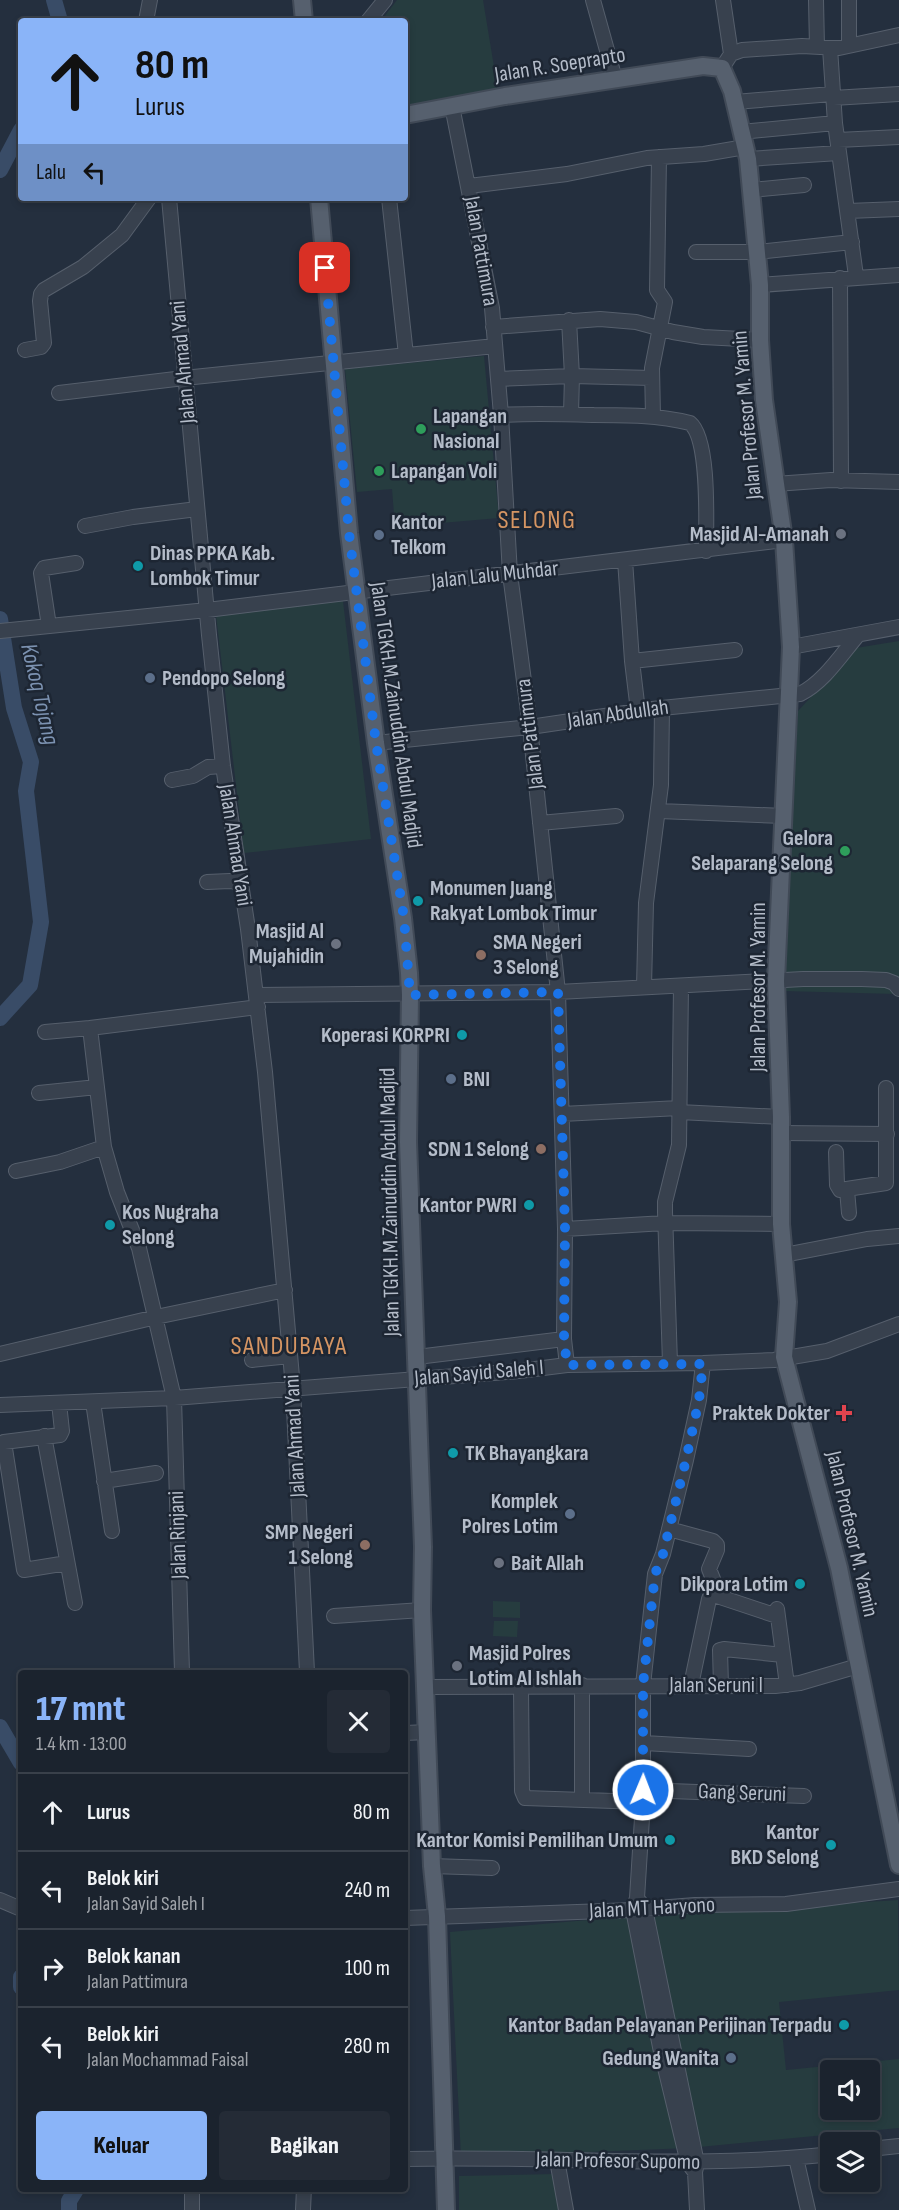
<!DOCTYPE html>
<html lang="id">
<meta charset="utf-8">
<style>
body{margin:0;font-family:"Sofia Sans Condensed",sans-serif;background:#242b36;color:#f1f3f6;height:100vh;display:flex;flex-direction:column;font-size:22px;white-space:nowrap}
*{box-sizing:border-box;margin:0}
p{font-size:20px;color:#a0a4aa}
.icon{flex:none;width:33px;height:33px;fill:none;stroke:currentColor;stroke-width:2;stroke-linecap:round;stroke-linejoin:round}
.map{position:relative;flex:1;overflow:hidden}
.side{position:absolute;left:18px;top:1670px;width:390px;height:522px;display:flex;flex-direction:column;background:#1b232e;border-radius:6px;box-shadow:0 3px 9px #0003,0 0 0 2px #39404a}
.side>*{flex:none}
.hud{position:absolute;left:18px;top:18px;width:390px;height:183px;border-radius:6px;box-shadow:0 3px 9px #0003,0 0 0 2px #39404a;background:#8ab4f8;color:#111;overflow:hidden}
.buttons{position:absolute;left:820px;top:2060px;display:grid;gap:12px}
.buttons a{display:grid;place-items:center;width:60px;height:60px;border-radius:6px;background:#1b232e;box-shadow:0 3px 9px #0003,0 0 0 2px #39404a;font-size:30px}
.pin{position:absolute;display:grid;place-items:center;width:51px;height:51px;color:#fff;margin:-26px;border-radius:12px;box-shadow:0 3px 9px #0006}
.me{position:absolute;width:66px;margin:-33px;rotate:1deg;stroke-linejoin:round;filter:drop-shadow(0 0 4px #0008)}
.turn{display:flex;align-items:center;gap:21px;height:126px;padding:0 18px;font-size:27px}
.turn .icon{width:78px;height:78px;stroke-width:2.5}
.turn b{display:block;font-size:42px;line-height:51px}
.then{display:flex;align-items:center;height:57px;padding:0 18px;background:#0003;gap:12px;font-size:22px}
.round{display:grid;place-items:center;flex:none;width:63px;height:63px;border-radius:6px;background:#242b36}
.headline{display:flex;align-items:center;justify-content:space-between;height:102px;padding:0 18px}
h1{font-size:36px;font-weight:800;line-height:45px;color:#8ab4f8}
.button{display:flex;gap:12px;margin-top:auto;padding:12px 18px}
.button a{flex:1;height:69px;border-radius:6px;background:#8ab4f8;color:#111;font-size:24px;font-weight:800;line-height:69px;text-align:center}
.button a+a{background:#242b36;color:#f1f3f6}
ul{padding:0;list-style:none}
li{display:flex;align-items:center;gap:18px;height:78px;padding:0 18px;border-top:2px solid #39404a}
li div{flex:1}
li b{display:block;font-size:22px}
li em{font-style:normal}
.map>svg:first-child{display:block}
.green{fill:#263c3f;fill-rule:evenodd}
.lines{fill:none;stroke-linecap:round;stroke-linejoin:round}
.river{stroke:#394c67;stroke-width:16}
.minor-casing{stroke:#565f6c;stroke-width:16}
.major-casing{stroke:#414a57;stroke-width:20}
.minor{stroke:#38414e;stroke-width:14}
.major{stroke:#56606e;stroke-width:16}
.route{stroke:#1a73e8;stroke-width:10;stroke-dasharray:0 18}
.leisure-dot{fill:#2e9e5b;stroke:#1d2633;stroke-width:2}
.worship-dot{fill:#6b7280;stroke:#1d2633;stroke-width:2}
.service-dot{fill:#5c6f8a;stroke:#1d2633;stroke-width:2}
.culture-dot{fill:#0f9aa8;stroke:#1d2633;stroke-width:2}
.education-dot{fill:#8d6e63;stroke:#1d2633;stroke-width:2}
.health-dot{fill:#e0444e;stroke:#1d2633;stroke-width:2}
.labels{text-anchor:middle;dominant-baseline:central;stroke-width:5;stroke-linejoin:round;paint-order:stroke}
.street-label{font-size:22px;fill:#b4bcc9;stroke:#1d2633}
.poi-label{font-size:22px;font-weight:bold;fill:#b4bcc9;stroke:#1d2633;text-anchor:end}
.water-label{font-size:24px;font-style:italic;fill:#7c92b1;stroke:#1d2633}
.quarter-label{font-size:26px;letter-spacing:1.5px;fill:#d59563;stroke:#1d2633}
</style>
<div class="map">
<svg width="899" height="2210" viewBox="0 0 899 2210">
<rect width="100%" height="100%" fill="#242f3e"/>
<path class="green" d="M397,0H483L498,91L405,105V21H381Z
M484,356L499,518L395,527L392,489L357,492L345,369Z
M343,601L371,839L244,853L216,615Z
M899,641V997L896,994L783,991L798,711L856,648Z
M493,1601L520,1602V1618L493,1617Z
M494,1621H518L517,1637L493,1636Z
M898,1900L899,1990L779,2002L786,2070L899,2059V2128L689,2148L461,2157L450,1932L599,1919ZM831,2070H870V2109H831Z
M555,2174L560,2210H459V2176Z"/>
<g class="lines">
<path class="river" d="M54,0L60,21
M0,170L21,130
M0,619L14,708L31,762L26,791L41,922L30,985L0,1018
M0,1727L21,1763
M21,1977V1987
M69,2210V2201L77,2188"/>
<defs>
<path id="minor" d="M593,0L615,79
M723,0L731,54
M816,0L817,47
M146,21L150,0
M368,21L385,0
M849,45V0
M830,48L835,123L856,276
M722,68L731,54L742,50L802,46L839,48L899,35
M833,98L899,94
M735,102L832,94
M452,106L492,308L501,415L510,574L530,727L558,992L565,1229L564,1339L567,1365
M741,132L835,123
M838,140L899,137
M748,159L839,153
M469,186L567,174L647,158L704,154L745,147
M751,190L804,185
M169,198L209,635L223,766L248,929L265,1072L293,1388L307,1672
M389,198L406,355
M848,211L899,209
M696,252H758L852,242
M840,278L841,481
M760,285L899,275
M569,320L572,376L571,414
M493,327L600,319L636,322L673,332L703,337L760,340
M25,350L41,347L44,343L40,301L41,294L44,290L83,267L122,235L149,198
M498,379L572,376L652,378
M59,393L184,378L495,346
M501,415C532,413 562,414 594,415C626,415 658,415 690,423C710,439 706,524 706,551
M653,416L652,368L665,302L657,290L659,157
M775,484L831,480L899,482
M85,526L133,517L197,509
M625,560L632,661L638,711
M49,626L41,573L44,568L76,563
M0,631L207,610L784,540
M791,647L899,627
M632,661L735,650
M376,743L530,727L652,709L800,694C824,682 841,655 858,635
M172,780L193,776L208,767L223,766
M659,811L784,816
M540,823L616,816
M207,882L230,881L241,883
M644,987L646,903L661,785L662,708
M257,995L558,992L803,979H862L886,980L894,983L899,989
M45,1032L90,1028
M39,1093L97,1087
M679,1112L781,1117
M562,1114L679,1108
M781,1133L887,1134
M836,1152L837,1185L840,1190L886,1183V1088
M16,1171L60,1162L104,1147
M847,1190L849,1213
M565,1229L665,1223L781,1224
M784,1255L867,1239L899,1236
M0,1354L156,1317L285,1290
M417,1357L564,1339
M252,1360L290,1356
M670,1363L665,1212V1202L679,1145L681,986
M93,1402L112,1531
M59,1403L62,1431L60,1435L4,1442L24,1570L67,1563
M0,1405L174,1398L519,1371L567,1365L703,1363L774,1360L827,1351L899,1324
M44,1436L75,1603
M104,1481L156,1473
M669,1529L713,1541L717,1545V1550L709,1569L715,1584L709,1599L691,1685
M711,1594L777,1616
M777,1609L787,1685
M334,1616L422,1610
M182,1672L174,1398L139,1248L117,1192L104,1147L90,1028L258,1007
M721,1686L720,1650L724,1649L783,1655
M427,1687L775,1686L800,1683L858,1666
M521,1687L522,1791L525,1798L643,1802
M405,1733L428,1732
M644,1743L749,1749
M643,1790L804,1796
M582,1800V1685
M432,1866L492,1868
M0,1900L21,1909
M640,1902L645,1909L697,2163L695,2172L697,2210
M405,1918L633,1910L695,1905L786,1904L899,1889
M870,2149L899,2146
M796,2158L808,2210
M405,2159C548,2155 688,2170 831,2154
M557,2160L566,2210
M695,2172L688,2163L660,2047L633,1910L637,1898L643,1802V1685L655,1574L663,1554L686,1460L699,1400L703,1363
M192,2210V2188
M303,2210L304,2188"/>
<path id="major" d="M302,0L304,21
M405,115L505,96L703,66L722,68L732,91L748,159L760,285V340L764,400L784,540L791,647L776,981L781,1117V1224L788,1302L784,1357L839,1568L899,1865
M319,198L349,533L376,743L403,918L409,973L410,995L408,1142L423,1547L422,1610L432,1866L437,1916L446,2210"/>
</defs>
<use href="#minor" class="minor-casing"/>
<use href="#major" class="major-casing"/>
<use href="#minor" class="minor"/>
<use href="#major" class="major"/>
</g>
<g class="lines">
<path class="route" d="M325,268L349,533L376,743L404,918L410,995L558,992L565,1228L564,1339L567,1365L703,1364L699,1400L686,1460L663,1554L655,1574L643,1685V1790"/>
</g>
<g class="leisure-dot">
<circle cx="421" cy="429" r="6"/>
<circle cx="379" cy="471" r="6"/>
<circle cx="845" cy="851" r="6"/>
</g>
<g class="worship-dot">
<circle cx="841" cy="534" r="6"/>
<circle cx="336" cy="944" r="6"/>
<circle cx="499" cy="1563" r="6"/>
<circle cx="457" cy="1666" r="6"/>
</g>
<g class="service-dot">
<circle cx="379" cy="535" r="6"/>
<circle cx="150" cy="678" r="6"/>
<circle cx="451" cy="1079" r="6"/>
<circle cx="570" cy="1514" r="6"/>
<circle cx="731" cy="2058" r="6"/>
</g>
<g class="culture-dot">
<circle cx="138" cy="566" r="6"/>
<circle cx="418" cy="901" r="6"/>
<circle cx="462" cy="1035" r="6"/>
<circle cx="529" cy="1205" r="6"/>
<circle cx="110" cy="1225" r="6"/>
<circle cx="453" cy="1453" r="6"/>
<circle cx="800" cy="1584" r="6"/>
<circle cx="670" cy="1840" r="6"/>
<circle cx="831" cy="1845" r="6"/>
<circle cx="844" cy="2025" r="6"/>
</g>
<g class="education-dot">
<circle cx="481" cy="955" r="6"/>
<circle cx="541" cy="1149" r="6"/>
<circle cx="365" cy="1545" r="6"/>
</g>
<path class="health-dot" d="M841 1404h6v6h6v6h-6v6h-6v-6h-6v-6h6z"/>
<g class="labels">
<g class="street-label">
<text transform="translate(560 65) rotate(-9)">Jalan R. Soeprapto</text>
<text transform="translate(481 251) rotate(80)">Jalan Pattimura</text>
<text transform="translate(183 362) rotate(-95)">Jalan Ahmad Yani</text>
<text transform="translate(747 415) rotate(-95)">Jalan Profesor M. Yamin</text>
<text transform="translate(495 575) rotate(-6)">Jalan Lalu Muhdar</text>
<text transform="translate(618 714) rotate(-8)">Jalan Abdullah</text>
<text transform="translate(396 715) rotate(82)">Jalan TGKH.M.Zainuddin Abdul Madjid</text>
<text transform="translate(530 734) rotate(-97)">Jalan Pattimura</text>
<text transform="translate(235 845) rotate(81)">Jalan Ahmad Yani</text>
<text transform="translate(758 987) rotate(-90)">Jalan Profesor M. Yamin</text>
<text transform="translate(390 1202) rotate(-91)">Jalan TGKH.M.Zainuddin Abdul Madjid</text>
<text transform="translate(479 1373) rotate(-5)">Jalan Sayid Saleh I</text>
<text transform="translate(295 1436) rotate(-93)">Jalan Ahmad Yani</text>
<text transform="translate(852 1534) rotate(77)">Jalan Profesor M. Yamin</text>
<text transform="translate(178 1535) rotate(-92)">Jalan Rinjani</text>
<text x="716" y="1685">Jalan Seruni I</text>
<text transform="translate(742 1793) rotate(2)">Gang Seruni</text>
<text transform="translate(652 1908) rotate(-3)">Jalan MT Haryono</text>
<text transform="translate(618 2161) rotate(1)">Jalan Profesor Supomo</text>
</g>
<g class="poi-label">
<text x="433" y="416" text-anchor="start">Lapangan<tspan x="433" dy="25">Nasional</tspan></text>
<text x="391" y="471" text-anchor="start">Lapangan Voli</text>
<text x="391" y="522" text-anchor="start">Kantor<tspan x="391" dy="25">Telkom</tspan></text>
<text x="829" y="534">Masjid Al-Amanah</text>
<text x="150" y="553" text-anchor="start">Dinas PPKA Kab.<tspan x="150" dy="25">Lombok Timur</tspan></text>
<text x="162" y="678" text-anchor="start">Pendopo Selong</text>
<text x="833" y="838">Gelora<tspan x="833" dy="25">Selaparang Selong</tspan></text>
<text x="430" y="888" text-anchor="start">Monumen Juang<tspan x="430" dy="25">Rakyat Lombok Timur</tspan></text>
<text x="324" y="931">Masjid Al<tspan x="324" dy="25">Mujahidin</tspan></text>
<text x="493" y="942" text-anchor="start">SMA Negeri<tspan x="493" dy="25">3 Selong</tspan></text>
<text x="450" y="1035">Koperasi KORPRI</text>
<text x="463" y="1079" text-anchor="start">BNI</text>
<text x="529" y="1149">SDN 1 Selong</text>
<text x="517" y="1205">Kantor PWRI</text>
<text x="122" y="1212" text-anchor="start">Kos Nugraha<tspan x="122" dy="25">Selong</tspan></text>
<text x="830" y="1413">Praktek Dokter</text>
<text x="465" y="1453" text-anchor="start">TK Bhayangkara</text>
<text x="558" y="1501">Komplek<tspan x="558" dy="25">Polres Lotim</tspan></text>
<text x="353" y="1532">SMP Negeri<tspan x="353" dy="25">1 Selong</tspan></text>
<text x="511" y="1563" text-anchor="start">Bait Allah</text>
<text x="788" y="1584">Dikpora Lotim</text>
<text x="469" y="1653" text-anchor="start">Masjid Polres<tspan x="469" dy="25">Lotim Al Ishlah</tspan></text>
<text x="819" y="1832">Kantor<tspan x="819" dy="25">BKD Selong</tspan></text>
<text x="658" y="1840">Kantor Komisi Pemilihan Umum</text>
<text x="832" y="2025">Kantor Badan Pelayanan Perijinan Terpadu</text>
<text x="719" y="2058">Gedung Wanita</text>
</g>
<g class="water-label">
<text transform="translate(40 694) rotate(77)">Kokoq Tojang</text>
</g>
<g class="quarter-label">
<text x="537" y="520">SELONG</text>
<text x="289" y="1346">SANDUBAYA</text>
</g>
</g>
</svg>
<div class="buttons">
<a><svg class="icon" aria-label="sound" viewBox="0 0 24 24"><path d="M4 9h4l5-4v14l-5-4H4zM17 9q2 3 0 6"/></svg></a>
<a><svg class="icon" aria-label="layers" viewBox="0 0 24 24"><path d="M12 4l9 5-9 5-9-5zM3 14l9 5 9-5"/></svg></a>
</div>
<div class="pin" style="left:325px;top:268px;background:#d93025"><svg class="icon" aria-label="arrive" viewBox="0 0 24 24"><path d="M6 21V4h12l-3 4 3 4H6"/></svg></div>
<svg class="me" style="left:643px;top:1790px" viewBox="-20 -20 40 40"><circle r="17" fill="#1a73e8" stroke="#fff" stroke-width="3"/><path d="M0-11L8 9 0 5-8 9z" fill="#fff"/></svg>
<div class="hud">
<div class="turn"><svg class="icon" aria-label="ahead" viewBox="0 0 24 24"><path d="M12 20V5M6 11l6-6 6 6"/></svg><div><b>80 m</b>Lurus</div></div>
<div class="then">Lalu<svg class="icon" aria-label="left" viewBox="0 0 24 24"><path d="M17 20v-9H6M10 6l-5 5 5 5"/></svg></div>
</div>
<section class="side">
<div class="headline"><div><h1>17 mnt</h1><p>1.4 km · 13:00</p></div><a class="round"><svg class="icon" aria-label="close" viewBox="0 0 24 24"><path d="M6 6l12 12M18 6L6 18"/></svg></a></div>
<ul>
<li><svg class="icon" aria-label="ahead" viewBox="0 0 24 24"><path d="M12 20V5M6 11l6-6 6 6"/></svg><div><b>Lurus</b></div><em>80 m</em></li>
<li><svg class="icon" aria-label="left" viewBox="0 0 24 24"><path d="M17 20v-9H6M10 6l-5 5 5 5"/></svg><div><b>Belok kiri</b><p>Jalan Sayid Saleh I</p></div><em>240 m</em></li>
<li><svg class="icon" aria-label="right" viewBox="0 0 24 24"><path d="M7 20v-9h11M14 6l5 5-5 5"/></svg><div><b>Belok kanan</b><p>Jalan Pattimura</p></div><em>100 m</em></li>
<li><svg class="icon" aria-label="left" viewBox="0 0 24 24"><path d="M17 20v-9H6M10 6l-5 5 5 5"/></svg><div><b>Belok kiri</b><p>Jalan Mochammad Faisal</p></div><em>280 m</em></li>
</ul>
<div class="button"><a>Keluar</a><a>Bagikan</a></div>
</section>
</div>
